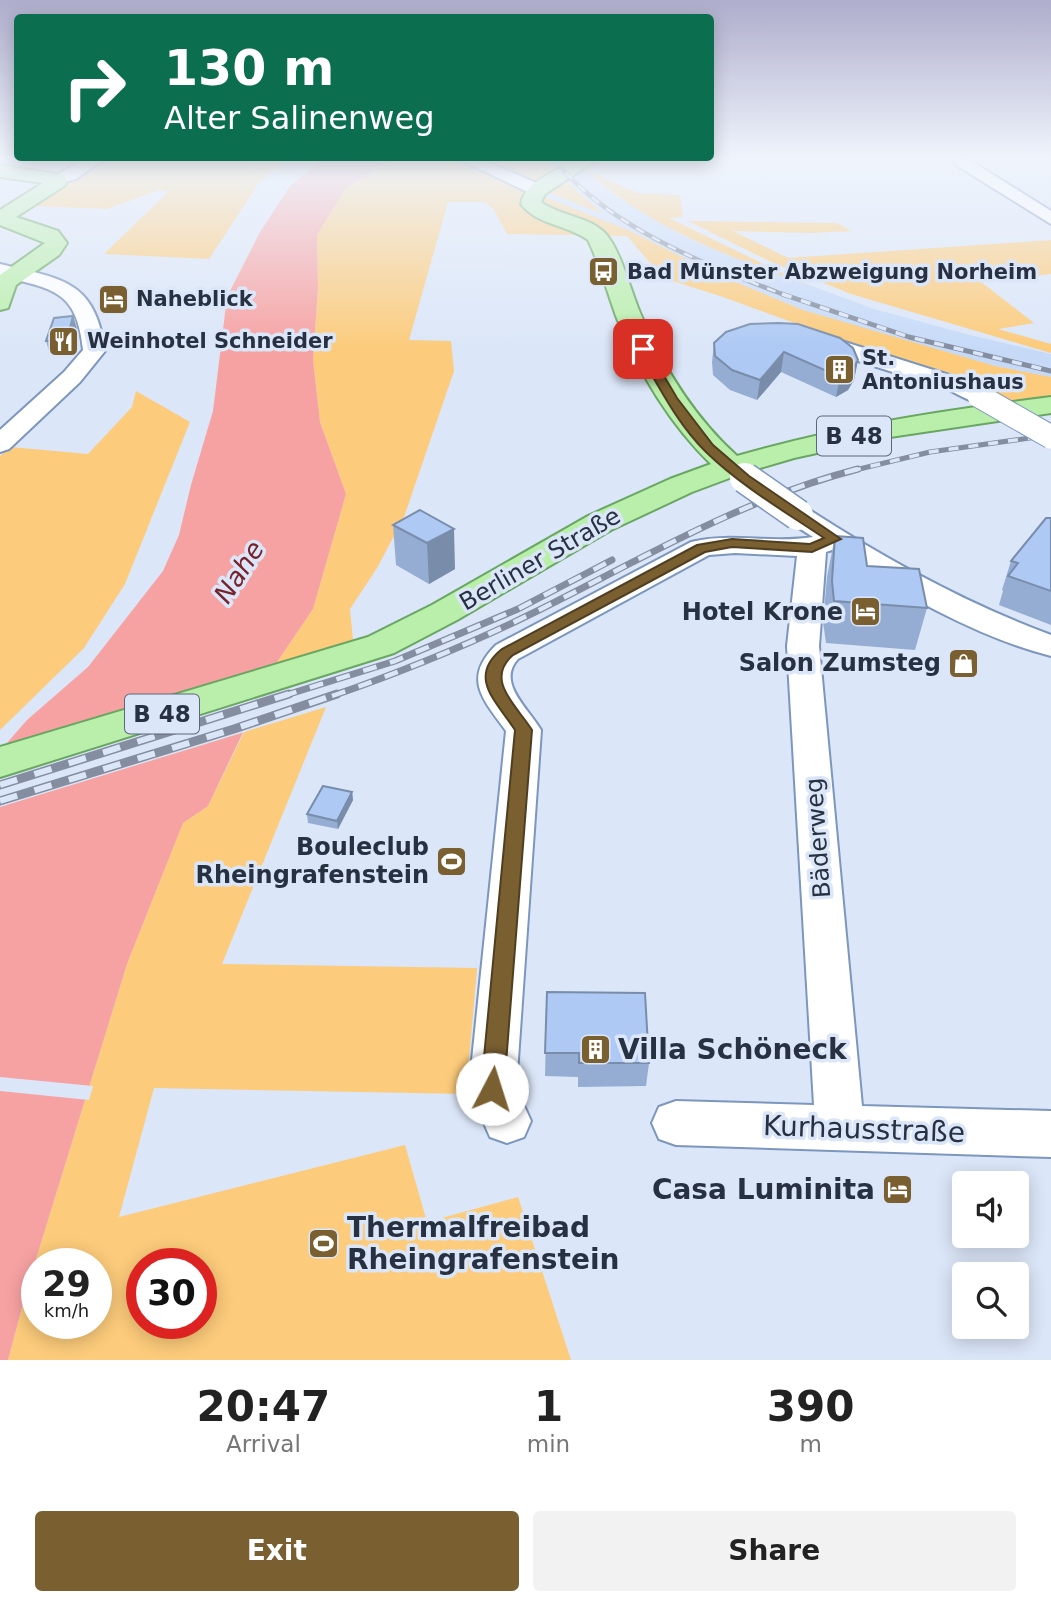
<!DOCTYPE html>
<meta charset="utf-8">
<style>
body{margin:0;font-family:"DejaVu Sans",sans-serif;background:#f2f2f2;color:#222;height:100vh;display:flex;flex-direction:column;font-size:26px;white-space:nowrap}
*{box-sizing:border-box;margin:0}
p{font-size:23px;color:#767676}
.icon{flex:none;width:38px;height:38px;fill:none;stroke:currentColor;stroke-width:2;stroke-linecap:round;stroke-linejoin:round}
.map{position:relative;height:1360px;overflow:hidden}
.side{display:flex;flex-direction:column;background:#fff;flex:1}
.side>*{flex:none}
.banner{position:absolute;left:14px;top:14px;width:700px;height:147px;border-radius:7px;box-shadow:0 4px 18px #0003;background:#0b6e4f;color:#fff;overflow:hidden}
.tools{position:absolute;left:952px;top:1171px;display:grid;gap:14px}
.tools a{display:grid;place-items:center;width:77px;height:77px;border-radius:7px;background:#fff;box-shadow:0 4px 18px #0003;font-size:35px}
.speed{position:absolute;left:21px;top:1248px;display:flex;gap:14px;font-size:35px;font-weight:700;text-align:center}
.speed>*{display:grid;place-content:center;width:91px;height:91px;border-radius:50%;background:#fff;box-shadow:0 4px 18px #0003;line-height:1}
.speed small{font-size:18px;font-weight:400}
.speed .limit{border:10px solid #d22;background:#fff;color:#111}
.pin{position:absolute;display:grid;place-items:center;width:60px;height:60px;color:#fff;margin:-30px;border-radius:14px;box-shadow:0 4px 10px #0006}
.me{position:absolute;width:77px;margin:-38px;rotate:5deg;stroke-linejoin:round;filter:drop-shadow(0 0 5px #0008)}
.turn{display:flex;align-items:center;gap:24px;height:147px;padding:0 35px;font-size:32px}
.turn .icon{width:91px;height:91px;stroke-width:2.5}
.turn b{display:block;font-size:49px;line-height:60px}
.eta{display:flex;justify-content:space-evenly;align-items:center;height:119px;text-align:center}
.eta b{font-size:42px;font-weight:800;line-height:49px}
.action{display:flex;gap:14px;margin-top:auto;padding:14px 35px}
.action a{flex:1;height:80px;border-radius:7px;background:#7a5f31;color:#fff;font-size:28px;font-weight:800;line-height:80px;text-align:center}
.action a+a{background:#f2f2f2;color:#222}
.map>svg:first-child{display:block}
.built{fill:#c6daf8}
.green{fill:#fccb7b;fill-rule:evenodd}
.water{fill:#f7a2a2}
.pier{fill:#dbe6f8}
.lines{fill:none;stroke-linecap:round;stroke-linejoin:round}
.minor-casing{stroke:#7c96be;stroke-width:4}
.major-casing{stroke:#69a662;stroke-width:4}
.minor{fill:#fff;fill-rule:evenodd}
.major{fill:#baefab;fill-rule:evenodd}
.rail-far3-casing{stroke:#848ea0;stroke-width:4.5}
.rail-far2-casing{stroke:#848ea0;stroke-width:5}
.rail-far1-casing{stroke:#848ea0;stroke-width:7}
.rail-casing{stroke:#848ea0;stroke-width:9}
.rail-far3{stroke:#dbe6f8;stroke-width:2.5;stroke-dasharray:9;stroke-linecap:butt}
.rail-far2{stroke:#dbe6f8;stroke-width:3.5;stroke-dasharray:10;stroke-linecap:butt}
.rail-far1{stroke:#dbe6f8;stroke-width:4.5;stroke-dasharray:14;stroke-linecap:butt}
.rail{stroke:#dbe6f8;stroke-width:6;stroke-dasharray:18;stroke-linecap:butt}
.minor-bridge-far1-casing{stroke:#7c96be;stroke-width:25;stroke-linecap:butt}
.minor-bridge-casing{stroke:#7c96be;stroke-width:33;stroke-linecap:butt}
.minor-bridge-far1{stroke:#fff;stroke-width:23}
.minor-bridge{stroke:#fff;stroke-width:30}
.wall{fill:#95add2}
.shaded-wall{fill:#798dab}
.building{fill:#adc9f4;stroke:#798dab;stroke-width:2}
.route{fill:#7a5f31;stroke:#4f3e20;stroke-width:2}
.labels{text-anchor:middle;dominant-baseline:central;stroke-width:7;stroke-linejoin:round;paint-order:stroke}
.far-poi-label{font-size:21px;font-weight:bold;fill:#273142;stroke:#dbe6f8;text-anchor:start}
.shield{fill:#dbe6f8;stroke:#5d6779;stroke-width:2}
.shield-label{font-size:23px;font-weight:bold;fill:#273142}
.street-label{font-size:24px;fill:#273142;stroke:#dbe6f8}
.poi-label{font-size:24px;font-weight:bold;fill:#273142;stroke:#dbe6f8;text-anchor:end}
.water-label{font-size:26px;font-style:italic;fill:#78222a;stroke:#dbe6f8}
.near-poi-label{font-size:28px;font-weight:bold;fill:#273142;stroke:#dbe6f8;text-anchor:start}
.near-street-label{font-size:28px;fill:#273142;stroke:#dbe6f8}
</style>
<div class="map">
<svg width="1051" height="1360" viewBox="0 0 1051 1360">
<rect width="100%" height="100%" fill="#dbe6f8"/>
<path class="built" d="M548,159H576L612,194L684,236L728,255L874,309L970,335L1051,354V377L995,366L902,341L803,310L716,274L541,195L545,191L601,212L574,189Z"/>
<path class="green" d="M108,159H289L259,183L209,259L104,254L168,192L160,190L107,209L34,206Z
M391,159H449L628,230L716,274L803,310L995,366L1051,377V396L1001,402L969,386L720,296L663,278L627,236L507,234L494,210L485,202H448L409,340L451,341L454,371L404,517L377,568L350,609L353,641L275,665L313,609L346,494L320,422L313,360L318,288L317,235L345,189Z
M485,159H548L559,173L541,183Z
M584,169L638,193L680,195L683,217L669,218L809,286C728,256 649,228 584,169Z
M566,181L603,214L545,191Z
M688,221L837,223L851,231L812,233L733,231L788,258L1051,240V274L981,282L1034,323L998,329L1051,344V353L851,294L769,261Z
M136,391L190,422L125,584L84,648L0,730V456L10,447L88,454L132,407Z
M326,707L222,964L477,968L466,1094L154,1088L119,1217L405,1145L427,1222L518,1197L571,1360H8L28,1285L127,964L183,823L208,806L244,732ZM37,1264H96V1323H37ZM142,1264H201V1323H142Z"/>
<path class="water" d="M323,159H391L345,189L317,235L318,288L313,360L320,422L346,494L313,609L275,665L208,806L183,823L127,964L28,1285L8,1360H0V751L27,720L88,667L163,571L179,535L191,485L213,411L227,297L260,232L290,186Z"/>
<path class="pier" d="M278,667L248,731L0,807V747Z
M0,1077L93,1086L89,1100L0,1091Z"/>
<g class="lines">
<defs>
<path id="minor" d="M85,159H104L76,179L57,184L49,179Z
M458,159H480L544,186L546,190L538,195L532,194Z
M956,159H968L1051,211V224L956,165L954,162Z
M0,264C61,279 95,279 105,351L80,382L9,449L0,452V430L64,372L83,350C77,290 53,289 0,276Z
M813,332L965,380L987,391L991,396L987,401C973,405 962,396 949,390L805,344L802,339L805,334Z
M798,507L808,509C885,559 965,603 1051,635V656C976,637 897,591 832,550L826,552L819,646L862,1106L1051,1111V1157L676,1145L659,1139L652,1123L659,1107L676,1101L814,1105L787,646L797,556L735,553L709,555L518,659C496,683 529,709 541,730L516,1088L531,1121L524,1137L507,1143L490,1137L469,1089L506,731C483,699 462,679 496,645L691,542C732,532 772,544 813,537L788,521L784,515L788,509Z"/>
<path id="major" d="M576,159H598L545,194L541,202C560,216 587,216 604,232C621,249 631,293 641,315C664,369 694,417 737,456C840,426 945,410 1051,397V413L890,437L794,458L743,473L692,492L611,530L457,620L394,653L0,777V747L368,637L432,605L588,516L670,479L711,464C669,423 638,371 616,316C607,291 600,265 588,240C568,225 537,225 521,204C524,182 558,170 576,159Z
M0,165L64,175L67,182L64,186L16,217L58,231L67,243L59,255L16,285L8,308L0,310V275L45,243L0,225V210L43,183L0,177Z"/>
</defs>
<use href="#minor" class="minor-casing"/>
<use href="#major" class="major-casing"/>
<use href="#minor" class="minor"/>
<use href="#major" class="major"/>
<defs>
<path id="rail-far3" d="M554,159C608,228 707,265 787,296"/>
<path id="rail-far2" d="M782,294L909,337L1051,371
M851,471L930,452L1051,435"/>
<path id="rail-far1" d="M283,696L395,661L518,609L612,560
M332,696C401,672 468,645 533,613C640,560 742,499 858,469"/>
<path id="rail" d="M0,785L289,694
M0,801L234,729L337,694"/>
</defs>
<use href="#rail-far3" class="rail-far3-casing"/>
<use href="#rail-far2" class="rail-far2-casing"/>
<use href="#rail-far1" class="rail-far1-casing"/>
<use href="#rail" class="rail-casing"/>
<use href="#rail-far3" class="rail-far3"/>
<use href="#rail-far2" class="rail-far2"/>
<use href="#rail-far1" class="rail-far1"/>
<use href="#rail" class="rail"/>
<defs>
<path id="minor-bridge-far1" d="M979,396L1051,437"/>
<path id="minor-bridge" d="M745,478L798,515"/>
</defs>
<use href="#minor-bridge-far1" class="minor-bridge-far1-casing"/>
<use href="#minor-bridge" class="minor-bridge-casing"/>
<use href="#minor-bridge-far1" class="minor-bridge-far1"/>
<use href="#minor-bridge" class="minor-bridge"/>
</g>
<path class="wall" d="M73,316L77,329L70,353L50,354L46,341Z
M714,343L858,360L854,380L848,390L836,397L781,372L757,400L730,390L713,375L712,362Z
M420,510L455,569L429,584L396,565L393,525Z
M1051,518V625L999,605L1003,591L1002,590L1011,561Z
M835,536L867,566L927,608L915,650L826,643L823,622L827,577Z
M352,792L353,800L338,829L308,823L307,814Z
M547,992L649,1063L646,1086L578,1087V1077L545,1076Z"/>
<path class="shaded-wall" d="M73,316L77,329L70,353L67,340Z
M784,352L781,372L757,400L760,380Z
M858,360L854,380L848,390L836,397L840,377Z
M454,529L455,569L429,584L427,543Z
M352,792L353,800L338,829L337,821Z"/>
<path class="building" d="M73,316L67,340L46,341L54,318Z
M778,323L798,324L840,338L853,348L858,360L852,370L840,377L784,352L760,380L732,370L715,356L714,343L726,332L750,324Z
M420,510L454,529L427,543L393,525Z
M1046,518H1051V591L1008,576L1018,563L1011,561Z
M835,536L863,538L867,566L919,569L927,608L834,601L832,581Z
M323,786L352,792L337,821L307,814Z
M547,992L645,993L649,1063H579V1053H545Z"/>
<linearGradient id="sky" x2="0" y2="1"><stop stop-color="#aeadcc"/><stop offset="0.45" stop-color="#eff4fc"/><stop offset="1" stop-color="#eff4fc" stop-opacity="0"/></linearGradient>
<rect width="1051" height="350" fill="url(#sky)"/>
<path class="route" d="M639,347H647L677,398L713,445L749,476L841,539L812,552L732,547L705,552L513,655C484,680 517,706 532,730L504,1089L500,1096L492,1099L484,1096L481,1089L515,730C496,701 467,677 502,649L697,545L732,539L810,544L824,538C784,511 741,486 706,452C677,424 657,383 637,349Z"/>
<defs>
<symbol id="bus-square" viewBox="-11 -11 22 22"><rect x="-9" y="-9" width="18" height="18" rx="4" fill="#7a5f31" stroke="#dbe6f8"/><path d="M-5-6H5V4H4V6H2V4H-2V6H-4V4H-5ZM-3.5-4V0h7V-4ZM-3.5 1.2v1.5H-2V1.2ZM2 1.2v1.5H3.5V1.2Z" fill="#fff"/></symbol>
<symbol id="hotel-square" viewBox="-11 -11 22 22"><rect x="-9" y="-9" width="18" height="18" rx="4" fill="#7a5f31" stroke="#dbe6f8"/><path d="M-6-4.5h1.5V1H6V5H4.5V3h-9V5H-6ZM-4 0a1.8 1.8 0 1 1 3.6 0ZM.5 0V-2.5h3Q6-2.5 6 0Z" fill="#fff"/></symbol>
<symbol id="restaurant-square" viewBox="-11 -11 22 22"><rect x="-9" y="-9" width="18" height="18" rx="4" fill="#7a5f31" stroke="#dbe6f8"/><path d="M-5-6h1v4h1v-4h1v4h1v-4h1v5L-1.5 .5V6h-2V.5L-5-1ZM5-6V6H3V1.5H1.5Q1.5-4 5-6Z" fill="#fff"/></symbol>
<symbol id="building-square" viewBox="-11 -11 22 22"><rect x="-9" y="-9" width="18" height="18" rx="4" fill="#7a5f31" stroke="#dbe6f8"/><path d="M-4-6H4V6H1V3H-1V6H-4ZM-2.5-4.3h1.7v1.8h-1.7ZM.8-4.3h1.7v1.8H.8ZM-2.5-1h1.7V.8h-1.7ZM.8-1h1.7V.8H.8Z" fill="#fff"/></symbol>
<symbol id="shop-square" viewBox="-11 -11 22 22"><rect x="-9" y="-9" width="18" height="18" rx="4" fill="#7a5f31" stroke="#dbe6f8"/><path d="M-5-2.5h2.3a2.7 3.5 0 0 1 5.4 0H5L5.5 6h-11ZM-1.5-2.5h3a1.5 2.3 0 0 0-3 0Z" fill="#fff"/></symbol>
<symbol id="stadium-square" viewBox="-11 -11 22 22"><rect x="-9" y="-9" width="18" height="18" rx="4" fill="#7a5f31" stroke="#dbe6f8"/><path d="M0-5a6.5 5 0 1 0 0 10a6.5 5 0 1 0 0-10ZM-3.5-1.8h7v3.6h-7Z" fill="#fff"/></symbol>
</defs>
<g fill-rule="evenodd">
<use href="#bus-square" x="586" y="254" width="35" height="35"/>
<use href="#hotel-square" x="96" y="282" width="35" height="35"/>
<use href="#restaurant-square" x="46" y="324" width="35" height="35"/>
<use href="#building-square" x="822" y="352" width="35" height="35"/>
<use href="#hotel-square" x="848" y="594" width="35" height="35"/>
<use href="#shop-square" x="946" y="646" width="35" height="35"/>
<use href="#stadium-square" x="434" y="844" width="35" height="35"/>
<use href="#building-square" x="578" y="1032" width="35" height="35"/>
<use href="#hotel-square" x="880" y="1172" width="35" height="35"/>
<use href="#stadium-square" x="306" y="1226" width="35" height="35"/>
</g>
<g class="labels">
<g class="far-poi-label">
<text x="627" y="272">Bad Münster Abzweigung Norheim</text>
<text x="136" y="299">Naheblick</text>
<text x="87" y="341">Weinhotel Schneider</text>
<text x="862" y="358">St.<tspan x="862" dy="24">Antoniushaus</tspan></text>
</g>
<g class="shield">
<rect x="817" y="416.5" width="74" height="39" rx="5"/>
<rect x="125" y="694.5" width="74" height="39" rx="5"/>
</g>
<g class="shield-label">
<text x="854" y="436">B 48</text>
<text x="162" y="714">B 48</text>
</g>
<g class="street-label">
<text transform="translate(540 559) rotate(-30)">Berliner Straße</text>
<text transform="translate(818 838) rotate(-94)">Bäderweg</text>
</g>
<g class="poi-label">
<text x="843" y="612">Hotel Krone</text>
<text x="941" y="663">Salon Zumsteg</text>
<text x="429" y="847">Bouleclub<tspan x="429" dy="28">Rheingrafenstein</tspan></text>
</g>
<g class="water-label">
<text transform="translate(239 572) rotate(-57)">Nahe</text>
</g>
<g class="near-poi-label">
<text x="618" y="1049">Villa Schöneck</text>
<text x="875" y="1189" text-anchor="end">Casa Luminita</text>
<text x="347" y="1227">Thermalfreibad<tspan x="347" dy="32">Rheingrafenstein</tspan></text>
</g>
<g class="near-street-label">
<text transform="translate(864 1129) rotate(2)">Kurhausstraße</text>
</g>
</g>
</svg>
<div class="tools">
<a><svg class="icon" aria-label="sound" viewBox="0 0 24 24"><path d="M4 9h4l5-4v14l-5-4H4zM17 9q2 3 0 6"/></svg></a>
<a><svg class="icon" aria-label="search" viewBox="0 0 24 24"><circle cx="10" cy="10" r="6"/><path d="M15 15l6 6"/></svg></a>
</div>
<div class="speed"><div>29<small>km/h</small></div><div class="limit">30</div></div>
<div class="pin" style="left:643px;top:349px;background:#d93025"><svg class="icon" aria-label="arrive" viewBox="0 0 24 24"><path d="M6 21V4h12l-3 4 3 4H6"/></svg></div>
<svg class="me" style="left:492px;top:1089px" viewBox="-20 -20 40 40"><circle r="19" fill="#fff"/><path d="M0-13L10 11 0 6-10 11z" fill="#7a5f31"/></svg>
<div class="banner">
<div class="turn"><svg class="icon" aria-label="right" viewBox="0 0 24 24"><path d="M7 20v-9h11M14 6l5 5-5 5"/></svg><div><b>130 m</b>Alter Salinenweg</div></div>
</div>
</div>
<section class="side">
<div class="eta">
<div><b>20:47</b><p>Arrival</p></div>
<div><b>1</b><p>min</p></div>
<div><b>390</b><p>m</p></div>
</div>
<div class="action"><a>Exit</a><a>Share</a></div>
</section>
